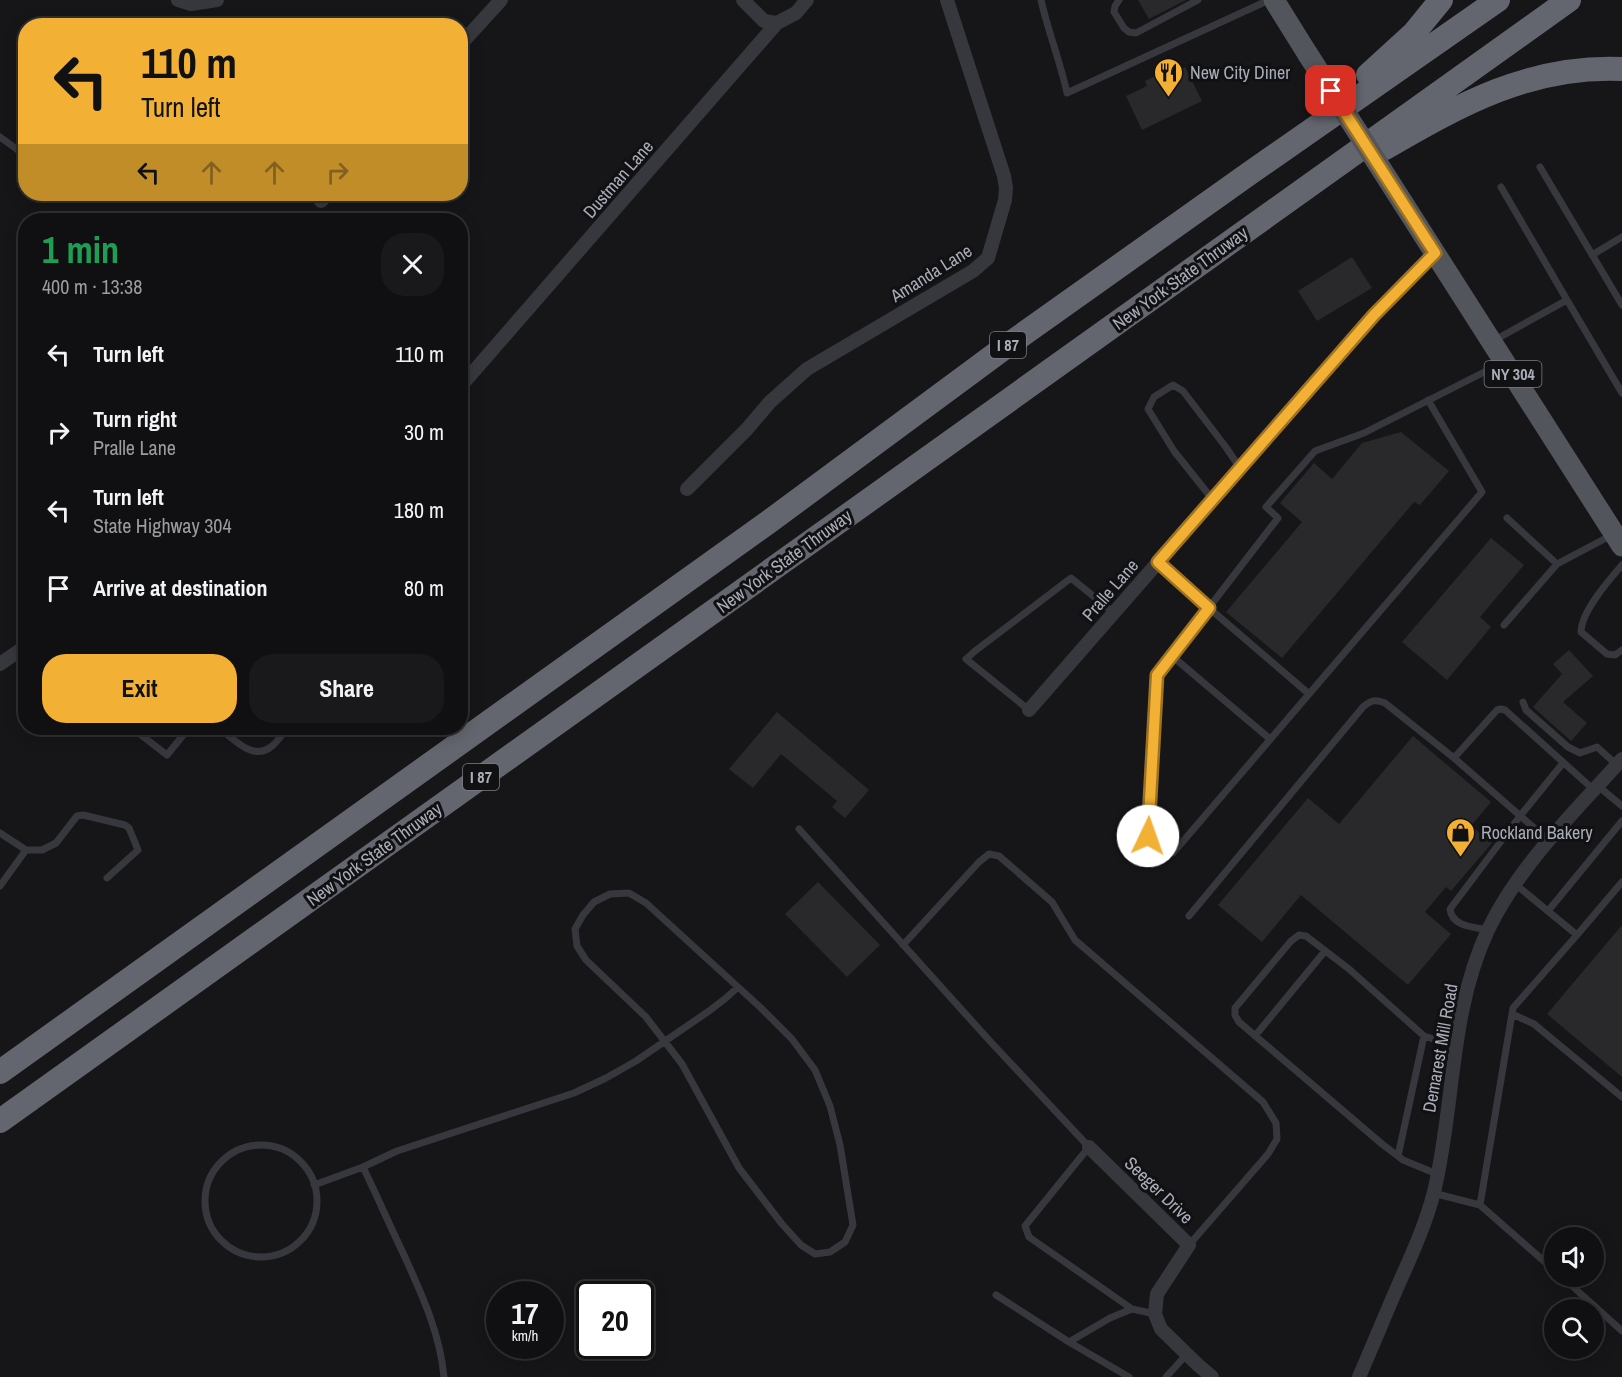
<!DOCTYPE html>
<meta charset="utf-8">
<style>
body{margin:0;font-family:"Archivo Narrow",sans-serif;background:#19191b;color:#f1f3f6;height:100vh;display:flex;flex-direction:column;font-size:22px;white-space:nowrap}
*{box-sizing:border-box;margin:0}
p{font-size:20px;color:#9c9d9f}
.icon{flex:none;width:33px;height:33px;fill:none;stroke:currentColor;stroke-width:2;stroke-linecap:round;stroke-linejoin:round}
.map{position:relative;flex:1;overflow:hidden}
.side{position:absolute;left:18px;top:213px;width:450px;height:522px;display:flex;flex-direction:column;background:#101012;border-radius:24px;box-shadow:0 3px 15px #0003,0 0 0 2px #303032}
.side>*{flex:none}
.hud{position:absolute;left:18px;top:18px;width:450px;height:183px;border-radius:24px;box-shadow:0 3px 15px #0003,0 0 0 2px #303032;background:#f2b134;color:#111;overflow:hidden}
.controls{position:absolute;left:1544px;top:1227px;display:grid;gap:12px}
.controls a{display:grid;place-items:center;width:60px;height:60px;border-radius:50%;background:#101012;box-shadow:0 3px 15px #0003,0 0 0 2px #303032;font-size:30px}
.speed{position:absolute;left:486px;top:1281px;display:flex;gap:12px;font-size:30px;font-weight:700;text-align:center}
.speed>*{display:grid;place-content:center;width:78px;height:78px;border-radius:50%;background:#101012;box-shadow:0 3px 15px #0003,0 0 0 2px #303032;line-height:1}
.speed small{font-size:15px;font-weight:400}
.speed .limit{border:3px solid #111;border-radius:9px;background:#fff;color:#111}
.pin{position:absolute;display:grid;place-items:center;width:51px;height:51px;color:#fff;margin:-26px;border-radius:12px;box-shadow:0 3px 9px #0006}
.me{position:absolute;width:66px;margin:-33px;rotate:3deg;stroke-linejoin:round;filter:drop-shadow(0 0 4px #0008)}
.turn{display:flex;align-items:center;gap:21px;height:126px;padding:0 24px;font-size:27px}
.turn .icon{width:78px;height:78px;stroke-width:2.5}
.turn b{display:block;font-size:42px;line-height:51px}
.lanes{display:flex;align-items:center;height:57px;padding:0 24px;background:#0003;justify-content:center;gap:30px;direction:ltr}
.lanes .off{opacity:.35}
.round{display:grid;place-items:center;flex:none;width:63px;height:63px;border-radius:24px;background:#19191b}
.overview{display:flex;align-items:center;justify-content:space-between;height:102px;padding:0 24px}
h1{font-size:36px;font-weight:700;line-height:45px;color:#1e9e55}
.cta{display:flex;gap:12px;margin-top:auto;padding:12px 24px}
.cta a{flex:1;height:69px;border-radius:24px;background:#f2b134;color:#111;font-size:24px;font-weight:700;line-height:69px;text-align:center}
.cta a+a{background:#19191b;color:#f1f3f6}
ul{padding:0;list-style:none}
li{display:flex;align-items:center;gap:18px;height:78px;padding:0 24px}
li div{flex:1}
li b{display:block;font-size:22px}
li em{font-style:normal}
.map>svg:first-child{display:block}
.building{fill:#29292c}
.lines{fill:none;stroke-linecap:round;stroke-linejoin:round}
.service{stroke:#37383d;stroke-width:7}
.minor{stroke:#37383d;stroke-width:14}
.primary{stroke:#53555c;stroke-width:21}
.motorway{stroke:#63666e;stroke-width:24}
.primary-bridge{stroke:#53555c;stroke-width:21}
.route-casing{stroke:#9d7322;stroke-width:15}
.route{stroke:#f2b134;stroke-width:10}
.labels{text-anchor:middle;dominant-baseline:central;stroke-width:6;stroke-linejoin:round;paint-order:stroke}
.shield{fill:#111113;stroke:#7b7e86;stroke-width:1.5}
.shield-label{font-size:16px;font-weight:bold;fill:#a8adb8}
.poi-label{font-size:18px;fill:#a8adb8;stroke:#111113;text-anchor:start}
.street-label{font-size:18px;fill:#a8adb8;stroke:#111113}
</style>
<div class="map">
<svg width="1622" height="1377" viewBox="0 0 1622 1377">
<rect width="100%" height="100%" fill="#161618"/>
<path class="building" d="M1138,0H1186L1149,19Z
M1185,67L1202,101L1142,130L1126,96L1147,86L1145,81L1161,73L1163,78Z
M1352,257L1372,288L1317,321L1298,291Z
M1401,432L1449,471L1420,505L1414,502L1282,658L1226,612L1302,522L1280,503L1314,463L1332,479L1362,443Z
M1491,538L1524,565L1480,617L1491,627L1447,680L1402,642Z
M1569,650L1593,676L1563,702L1587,723L1571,741L1533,707L1562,674L1553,664Z
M777,712L869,790L845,818L832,807L837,801L781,754L753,788L729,769Z
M1413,736L1491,802L1471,826L1492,843L1451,891L1446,887L1425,912L1451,934L1408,985L1301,895L1262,942L1218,905L1308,798L1339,824Z
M818,882L880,945L847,977L785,914Z
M1622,925V1077L1547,1014Z"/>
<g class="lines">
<path class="service" d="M1041,0C1048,31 1060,61 1067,93L1269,0
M1119,0L1115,6L1114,12L1124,28L1129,32L1136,33L1198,0
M0,137L26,156
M1540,167L1622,305
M1501,187L1567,300
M1592,255L1622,237
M1493,341L1567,300L1622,393
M1428,400L1482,492L1173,853L1158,850L1148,836L1157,675L1278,518L1266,507L1315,451L1364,433L1502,363
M1213,500L1174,451L1148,409L1154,397L1173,385L1183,391L1225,446L1240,468
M1507,518L1557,564
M1158,562L1209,608L1309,694
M1622,565C1609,580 1581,612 1581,632L1607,654L1615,655L1622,650
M1504,625L1557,564L1612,535
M1172,656L1270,739
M1523,702L1526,710L1568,747L1580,753L1597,747L1617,765
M1029,710L966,659L975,651L1071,578L1114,613
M132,728L167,755L189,728
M219,728C234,739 253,762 272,746C278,741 283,733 288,728
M1454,758L1497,710L1501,709L1505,710L1594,790
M1598,786L1622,806
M799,829L988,1039L1089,1147L1025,1226L1029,1237L1132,1309
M0,833L26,850L0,886
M26,850H42L56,843L77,816L83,815L125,825L129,828L138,850L107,878
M629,893L646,903L761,1008L792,1039L815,1070L830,1106L840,1145L853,1225L845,1242L830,1252L815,1254L801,1245L782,1224L739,1168L682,1064L646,1017L586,960L577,946L575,929L583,915L594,902L610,894Z
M1548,911L1622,821
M1189,916L1363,707C1371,700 1376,699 1385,703L1454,758L1549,841
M1488,930C1474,927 1452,927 1450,909L1520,816L1563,763
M1577,935L1622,882
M903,945L979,862L989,854L999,856L1052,902L1075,940L1263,1102L1276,1123L1277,1139L1268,1154L1189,1245
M1512,1014L1534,1024L1622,1097
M1255,1036L1325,951
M205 1201a56 56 0 1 1 112 0a56 56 0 1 1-112 0Z
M1398,1156L1424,1036
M363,1167C377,1196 390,1226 404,1255C422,1295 440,1333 444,1377
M1437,1174L1403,1160L1382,1144L1239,1022L1235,1015V1008L1291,941L1299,935L1306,936L1349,969L1424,1036L1456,1046
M314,1185L363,1167L397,1151L574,1093L606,1078L636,1061L709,1011L726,998L738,987
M1433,1193L1480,1205L1513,1008L1577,935L1515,884
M1480,1205L1554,1270
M1561,1276L1622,1331
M996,1295L1069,1342L1129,1377
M1069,1342L1110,1318L1132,1309L1155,1314
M1166,1377L1187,1354"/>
<path class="minor" d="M178,0L191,4L217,0
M743,0L764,21L777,23
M460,45L501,0
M321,201L328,194
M460,387L777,23L796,13L807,0
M687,489L747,429L770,402L807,369L973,271L988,258L1005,200L1006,188L1004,176L947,0
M0,664L26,646
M1029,710L1374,315L1435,253
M1089,1147L1189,1245L1157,1294L1155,1314L1161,1329L1197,1364L1212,1377
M1359,1377C1373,1345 1386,1313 1400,1281C1413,1252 1426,1223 1434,1192C1455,1105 1449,1013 1488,930C1519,865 1574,813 1622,759"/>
<path class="primary" d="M1274,0L1307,53
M1403,203L1622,546"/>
<path class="motorway" d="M1368,75L1414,33L1441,0
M1385,148C1461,104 1530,65 1622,69
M0,1072L770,521L1008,345L1250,173L1498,0
M0,1121L1569,0"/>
<path class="primary-bridge" d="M1307,53L1403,203"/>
</g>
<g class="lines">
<defs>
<path id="route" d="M1148,836L1157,675L1209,608L1158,562L1374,315L1435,253L1331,91"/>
</defs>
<use href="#route" class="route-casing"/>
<use href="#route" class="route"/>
</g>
<defs>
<symbol id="restaurant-pin" viewBox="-11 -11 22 30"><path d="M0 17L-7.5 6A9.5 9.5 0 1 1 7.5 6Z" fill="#f2b134" stroke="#111113"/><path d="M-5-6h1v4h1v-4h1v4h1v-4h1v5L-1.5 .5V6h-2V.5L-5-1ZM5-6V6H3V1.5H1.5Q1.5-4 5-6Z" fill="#111"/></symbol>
<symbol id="shop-pin" viewBox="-11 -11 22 30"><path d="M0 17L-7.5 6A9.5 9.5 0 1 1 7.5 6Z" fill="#f2b134" stroke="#111113"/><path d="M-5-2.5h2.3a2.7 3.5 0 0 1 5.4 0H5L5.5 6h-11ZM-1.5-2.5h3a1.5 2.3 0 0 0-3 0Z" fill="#111"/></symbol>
</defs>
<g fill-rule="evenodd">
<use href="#restaurant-pin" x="1152" y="56" width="33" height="45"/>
<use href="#shop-pin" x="1444" y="816" width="33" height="45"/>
</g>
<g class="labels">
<g class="shield">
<rect x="990" y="332" width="36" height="26" rx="4.5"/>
<rect x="1484.5" y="361" width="57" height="26" rx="4.5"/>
<rect x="463" y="764" width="36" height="26" rx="4.5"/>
</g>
<g class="shield-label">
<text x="1008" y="345">I 87</text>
<text x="1513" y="374">NY 304</text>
<text x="481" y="777">I 87</text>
</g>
<g class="poi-label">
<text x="1190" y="72">New City Diner</text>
<text x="1481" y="832">Rockland Bakery</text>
</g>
<g class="street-label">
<text transform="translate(618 179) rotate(-49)">Dustman Lane</text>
<text transform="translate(931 273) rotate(-32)">Amanda Lane</text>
<text transform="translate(1180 278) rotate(-36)">New York State Thruway</text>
<text transform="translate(784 561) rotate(-36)">New York State Thruway</text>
<text transform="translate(1110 590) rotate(-49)">Pralle Lane</text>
<text transform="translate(374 854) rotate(-36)">New York State Thruway</text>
<text transform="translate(1440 1048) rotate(-80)">Demarest Mill Road</text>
<text transform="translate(1159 1190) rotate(44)">Seeger Drive</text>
</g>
</g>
</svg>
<div class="controls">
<a><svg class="icon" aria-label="sound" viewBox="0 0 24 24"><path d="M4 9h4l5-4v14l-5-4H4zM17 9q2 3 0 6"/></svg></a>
<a><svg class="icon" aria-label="search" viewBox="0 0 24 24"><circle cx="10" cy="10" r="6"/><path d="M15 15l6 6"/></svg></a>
</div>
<div class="speed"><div>17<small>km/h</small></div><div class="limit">20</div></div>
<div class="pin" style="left:1331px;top:91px;background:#d93025"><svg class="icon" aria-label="arrive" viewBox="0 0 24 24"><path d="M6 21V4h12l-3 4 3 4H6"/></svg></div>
<svg class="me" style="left:1148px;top:836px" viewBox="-20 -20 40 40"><circle r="19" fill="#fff"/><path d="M0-13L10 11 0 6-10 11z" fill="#f2b134"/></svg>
<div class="hud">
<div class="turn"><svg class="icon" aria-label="left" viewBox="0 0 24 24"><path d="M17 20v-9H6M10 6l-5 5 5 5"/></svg><div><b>110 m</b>Turn left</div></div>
<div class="lanes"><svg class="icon" aria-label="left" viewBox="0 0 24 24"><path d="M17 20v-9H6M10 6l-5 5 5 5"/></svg><svg class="icon off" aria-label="ahead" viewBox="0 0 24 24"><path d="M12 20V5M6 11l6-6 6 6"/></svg><svg class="icon off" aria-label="ahead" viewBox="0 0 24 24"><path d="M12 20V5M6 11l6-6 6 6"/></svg><svg class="icon off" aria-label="right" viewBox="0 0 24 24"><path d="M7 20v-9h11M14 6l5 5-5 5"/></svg></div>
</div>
<section class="side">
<div class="overview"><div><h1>1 min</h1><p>400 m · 13:38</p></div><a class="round"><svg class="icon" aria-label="close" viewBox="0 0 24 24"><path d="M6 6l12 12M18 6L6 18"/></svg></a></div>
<ul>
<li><svg class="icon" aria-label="left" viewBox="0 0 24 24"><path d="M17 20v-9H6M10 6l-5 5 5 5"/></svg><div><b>Turn left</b></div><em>110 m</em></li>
<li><svg class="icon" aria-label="right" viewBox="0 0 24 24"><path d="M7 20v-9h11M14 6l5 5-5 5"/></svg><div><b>Turn right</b><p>Pralle Lane</p></div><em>30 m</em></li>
<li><svg class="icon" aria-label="left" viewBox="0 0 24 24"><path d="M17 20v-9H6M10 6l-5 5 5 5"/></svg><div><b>Turn left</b><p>State Highway 304</p></div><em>180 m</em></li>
<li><svg class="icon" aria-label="arrive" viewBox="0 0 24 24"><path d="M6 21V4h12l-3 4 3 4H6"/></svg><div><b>Arrive at destination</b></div><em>80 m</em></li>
</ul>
<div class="cta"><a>Exit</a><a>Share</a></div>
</section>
</div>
